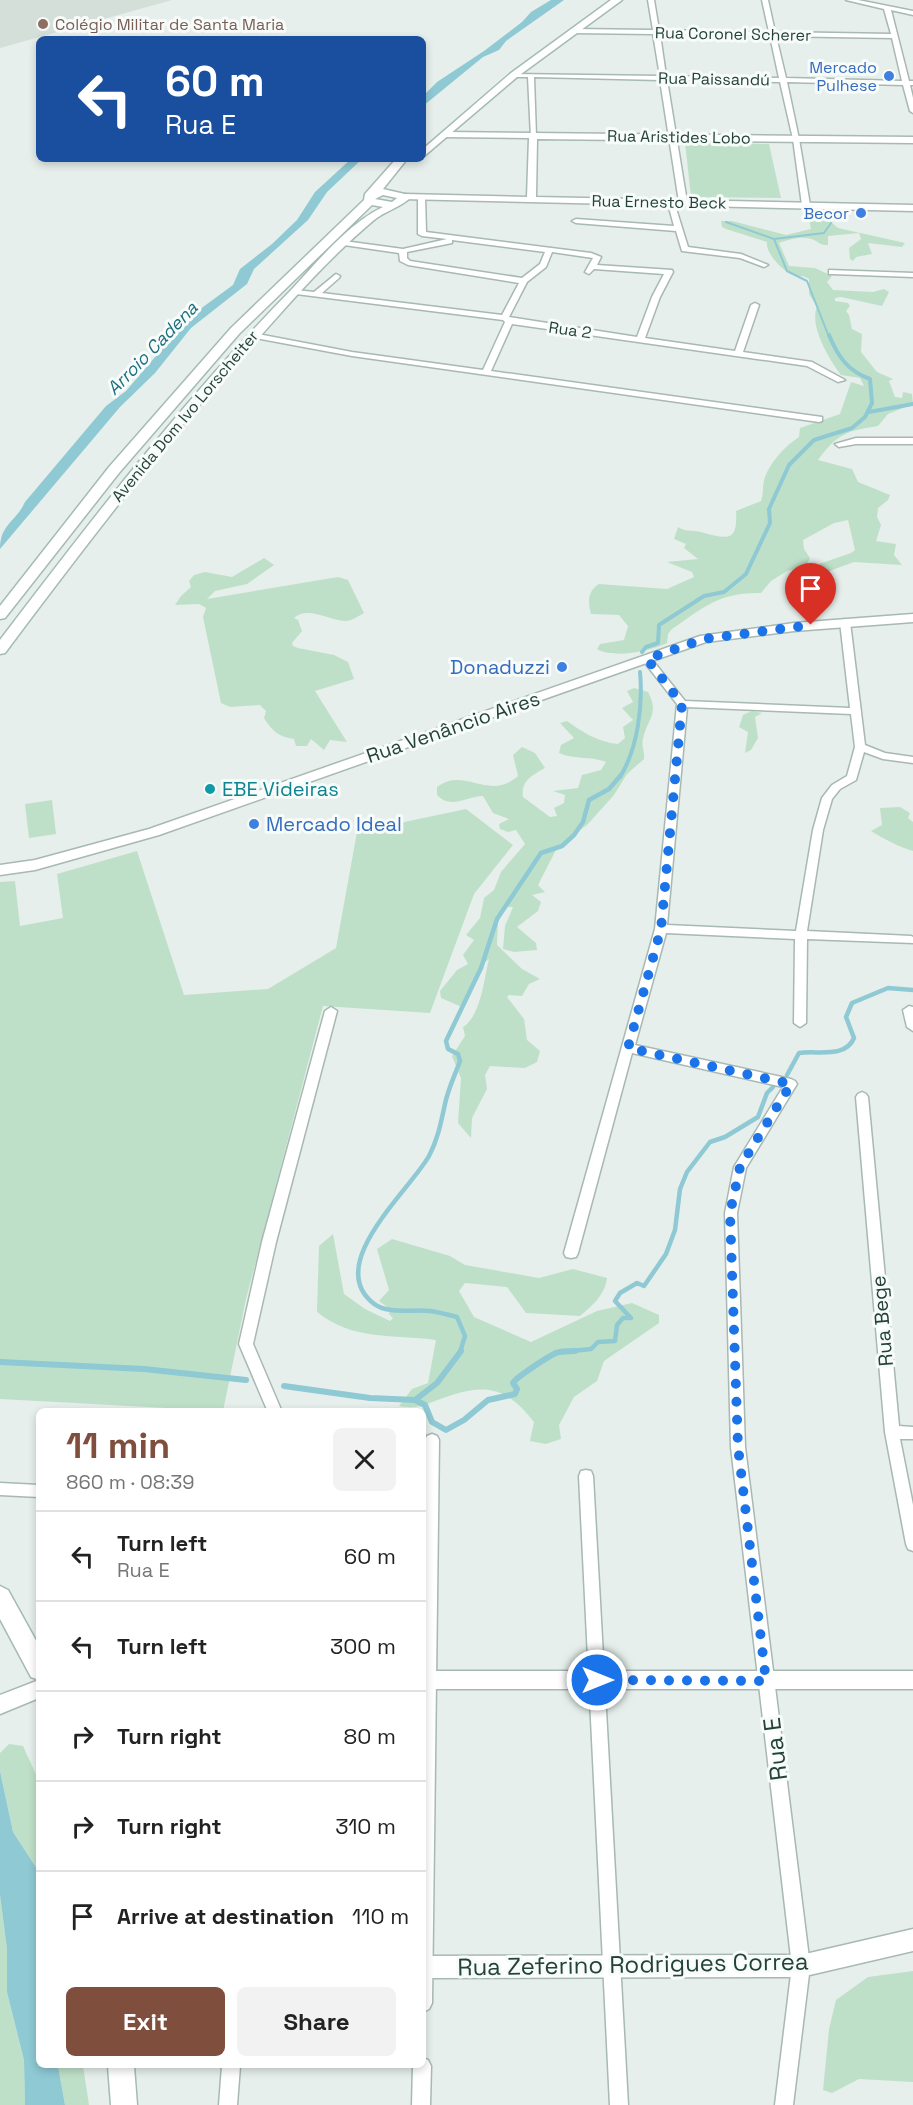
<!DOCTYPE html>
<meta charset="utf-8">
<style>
body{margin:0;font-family:"Space Grotesk",sans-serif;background:#f2f2f2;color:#222;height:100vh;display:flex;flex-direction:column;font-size:22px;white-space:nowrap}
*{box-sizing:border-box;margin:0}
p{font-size:20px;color:#767676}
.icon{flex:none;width:33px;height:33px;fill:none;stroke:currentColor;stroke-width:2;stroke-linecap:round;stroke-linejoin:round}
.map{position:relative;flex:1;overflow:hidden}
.sheet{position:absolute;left:36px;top:1408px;width:390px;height:660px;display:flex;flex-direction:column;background:#fff;border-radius:9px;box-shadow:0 3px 9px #0003}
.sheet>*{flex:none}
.banner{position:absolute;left:36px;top:36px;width:390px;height:126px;border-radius:9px;box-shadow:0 3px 9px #0003;background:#1a4fa0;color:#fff;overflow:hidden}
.pin{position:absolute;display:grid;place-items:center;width:51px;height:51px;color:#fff;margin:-62px -26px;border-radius:50% 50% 50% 0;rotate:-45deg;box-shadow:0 0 6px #0007}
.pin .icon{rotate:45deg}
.me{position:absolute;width:66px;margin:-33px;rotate:90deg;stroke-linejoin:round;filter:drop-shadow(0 0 4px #0008)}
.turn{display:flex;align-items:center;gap:21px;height:126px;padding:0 30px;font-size:27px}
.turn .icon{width:78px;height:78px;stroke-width:2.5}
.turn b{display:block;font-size:42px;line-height:51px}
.round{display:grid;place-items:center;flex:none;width:63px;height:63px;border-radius:9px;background:#f2f2f2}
.summary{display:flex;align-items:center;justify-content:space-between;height:102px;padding:0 30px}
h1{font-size:36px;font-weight:700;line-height:45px;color:#804e3d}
.button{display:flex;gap:12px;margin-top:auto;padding:12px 30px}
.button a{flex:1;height:69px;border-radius:9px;background:#804e3d;color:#fff;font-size:24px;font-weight:700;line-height:69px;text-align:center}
.button a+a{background:#f2f2f2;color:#222}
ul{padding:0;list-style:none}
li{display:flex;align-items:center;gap:18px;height:90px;padding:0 30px;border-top:2px solid #e0e0e0}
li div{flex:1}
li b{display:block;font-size:22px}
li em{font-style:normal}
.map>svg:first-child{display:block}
.built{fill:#d4dfda}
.green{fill:#bfe0c8}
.water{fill:#8ec9d4}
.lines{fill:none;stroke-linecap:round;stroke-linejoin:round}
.stream-far3{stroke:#8ec9d4;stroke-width:2}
.stream-far2{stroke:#8ec9d4;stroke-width:4}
.stream-far1{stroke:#8ec9d4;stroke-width:4.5}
.stream{stroke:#8ec9d4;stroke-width:6}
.minor-casing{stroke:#a8b8b2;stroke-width:3}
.tertiary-casing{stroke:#a8b8b2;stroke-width:3}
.secondary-casing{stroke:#a4bbb3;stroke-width:3}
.minor{fill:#fff;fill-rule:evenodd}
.tertiary{fill:#fff;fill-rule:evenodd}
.secondary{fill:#fff;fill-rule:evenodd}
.route{stroke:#1a73e8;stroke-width:10;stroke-dasharray:0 18}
.education-dot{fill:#8d6e63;stroke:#f7fbf9;stroke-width:2}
.shop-dot{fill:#3f7fe0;stroke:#f7fbf9;stroke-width:2}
.culture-dot{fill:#0f9aa8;stroke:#f7fbf9;stroke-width:2}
.labels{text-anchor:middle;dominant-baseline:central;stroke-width:6;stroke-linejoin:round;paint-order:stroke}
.far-education-label{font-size:16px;fill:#785e54;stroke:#f7fbf9;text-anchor:start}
.far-street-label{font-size:16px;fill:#24423a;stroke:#f7fbf9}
.far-shop-label{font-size:16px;fill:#366cbe;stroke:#f7fbf9;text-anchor:end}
.far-water-label{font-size:18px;font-style:italic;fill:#1c6f80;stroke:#f7fbf9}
.shop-label{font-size:20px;fill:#366cbe;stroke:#f7fbf9;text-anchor:end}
.street-label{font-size:20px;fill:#24423a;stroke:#f7fbf9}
.culture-label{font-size:20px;fill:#0d838f;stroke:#f7fbf9;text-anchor:start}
.near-street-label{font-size:24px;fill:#24423a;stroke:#f7fbf9}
</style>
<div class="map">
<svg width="913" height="2105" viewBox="0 0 913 2105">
<rect width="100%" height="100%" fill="#e6efeb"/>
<path class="built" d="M0,0H172L0,48Z"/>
<path class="green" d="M685,142L769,144L781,198L691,197Z
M821,211L827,212L831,222L838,228L905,243L902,247L868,243L872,254L856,257L853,261L850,259L849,248L861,239L859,233L828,236V245C820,245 820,243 814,240C804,235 789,239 779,243L789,266L815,268L832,276L827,282L833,290L873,292L884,289L889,292L882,306L841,297L835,298V301L848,303L850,306L846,311L849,315L852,329L862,334L861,352L877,372L893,379L889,381L895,397L902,398L903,392L912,394L913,404L888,414L878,426C846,431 837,434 818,460L852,469L858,482L890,495L888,500L878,508L877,517L881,525L876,541L896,544L894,555L902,565L854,562L824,573L819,564L851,553L855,550L848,520L834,523L803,540L804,549L810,558L806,566L787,571L771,581L761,593C720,592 704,607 672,629L668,634L667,643C651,651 613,659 597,649L600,644L624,640L628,626L619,615L591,614C588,603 587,591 599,584L667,589L694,577L692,572L667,562L698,559L684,548L686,544L674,539L678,527C685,532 692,530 701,532C727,539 738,543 736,511L761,501C764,493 762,485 765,477C771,461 785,446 799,437L800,428L840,414L851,382L864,386L860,378L841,375C829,359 809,326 817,307L809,294V279C803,275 801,277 795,276C784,273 765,253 767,242L726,229L722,227L721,221H732L786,235L811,229L809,218Z
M264,558L274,565L247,584L215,591L207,599L338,577L348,580L364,613C359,616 351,621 346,621C330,621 307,605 294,618L298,620L302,631L292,643L293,646L298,648L334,655L348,662L354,679L315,691L347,742L330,740L324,750L311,739L307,746H296L294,739C279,737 272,731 264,718L266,711L260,705L230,707L221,703L203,617L206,608L199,604L175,605L181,596L191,587L189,581L194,575L205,572L232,577Z
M634,688L648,692C660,715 647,718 643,739C641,746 645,752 644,759L627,774L614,795L588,824L557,848L538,885L545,892L532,895L541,902L538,911L517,927L536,943L537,950L514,952L503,949L505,926L513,907H505L498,922L497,945L522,969L540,979L529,984L522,996L509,995L507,997L524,1019L527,1040L540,1051L537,1062L525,1068L490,1066L485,1075L487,1089L472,1118L471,1138L458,1123L461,1078L452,1056L465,1036L463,1027C481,1016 484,979 489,959L480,966L462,1007L441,998L440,991L457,970L468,964L463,955L474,940L466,935L480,918L484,898L494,890L501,872L525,844L516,830L508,832L500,829L499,824L509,819L493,813L483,796C467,796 451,810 437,795V787C465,766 488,802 518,776L513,755L522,747L535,753L545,768C533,775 521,780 523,797L550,817L557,816L554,808L564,803L565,795L553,791L578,788L582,775L601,770L606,762C591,756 575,760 559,753L561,745L574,738L560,723L567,721C582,732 598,742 618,744L625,738L623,727L633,720L622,708L633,702L627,691Z
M752,711L762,713L755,717L758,738L751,750L745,753L748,732L739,727L743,715Z
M52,800L56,834L29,838L25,804Z
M900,807L910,813L908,818L913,822V851C901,848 882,838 871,831L882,825L880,808Z
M466,809L513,845L474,894L430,1013L323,1006L246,1299L223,1411L0,1399V882L15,881L20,926L63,918L57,874L137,851L184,995L268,989L336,948L357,832Z
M333,1234L344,1294L365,1309L390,1321L393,1318L389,1314L390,1309L379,1301L389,1290L377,1249L392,1239L450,1256L465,1265L539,1278L573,1269L607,1278C605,1295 592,1306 580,1316L526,1313L507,1287L465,1283L459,1291L474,1317L531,1342L597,1311L632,1303L659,1315V1323L604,1361L597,1381L574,1397L559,1425L561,1439L546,1444L530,1441L534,1422C503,1382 480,1384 435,1401C422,1406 414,1409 399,1406L412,1389L428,1383L436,1340C393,1334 353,1341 317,1312L319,1246Z
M9,1744L23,1746L39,1781V1872L13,1832L0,1771V1753Z
M0,1895L7,1949V1992L24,2060L25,2105H0Z
M913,1971V2082L859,2079L832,2093L823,2090L829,2029L836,2000L868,1977Z
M58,2066H83L89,2105H65Z"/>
<path class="water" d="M551,0H564L506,41L499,50L483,57L423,106V96L437,82L484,51L522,22L531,12Z
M351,159H362L327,192L308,220L254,269L247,284L191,328L155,373L120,407L0,549C0,524 16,522 25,502L106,406L126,391L174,335L203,307L233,285L240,269L272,244L297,220L315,192Z
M0,1771L13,1832L39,1872V2066H58L65,2105H25L24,2060L7,1992V1949L0,1895Z"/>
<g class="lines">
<path class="stream-far3" d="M726,222L774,239L787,271L807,281L829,337
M774,239L824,233L831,223"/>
<path class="stream-far2" d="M869,412L913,404
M642,652L646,647L658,643L659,625L704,596L724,592L746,574L770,523L769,509L789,465L814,440L852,428L865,417L872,403L870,379C848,371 838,357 829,335
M620,777C638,748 643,705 640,672"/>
<path class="stream-far1" d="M787,1075L799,1053C817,1050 845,1059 854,1038L846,1017L852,1003L888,988L913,990
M460,1352L465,1336L457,1317C448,1315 439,1312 430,1311C413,1309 387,1315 373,1303C324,1264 410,1190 429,1156C438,1139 441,1122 445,1104C448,1089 455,1075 460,1061L458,1054L448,1049L446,1041L481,968L497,919L541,853L562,846L574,835L583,822L589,800L609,789L621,775
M562,1352L591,1349L598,1342L615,1341L617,1325L623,1318H631L615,1301L620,1293L637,1283L644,1286L666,1254L675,1230L680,1189L687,1172L710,1142L725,1137L758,1117L767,1093L773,1087"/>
<path class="stream" d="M0,1362L144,1369L246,1380
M284,1386L370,1398L415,1400L425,1405L432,1422L446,1430L464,1420L488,1400L515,1394L517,1389L513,1383C515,1378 549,1356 556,1353C561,1351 569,1351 575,1351
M415,1400L437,1383L461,1351"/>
<defs>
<path id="minor" d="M648,0H654L659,30L769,32L762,0H768L775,32L891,34L884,9L846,0H858L913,11V15L891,10L909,81H913V85H910L913,98V113L910,111L903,85L787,82L799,139L810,205L806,207L802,205L793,139L780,82L667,80L687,202L683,204L679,202L660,80L534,77L536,136L531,137L528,77H514L511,75L512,74L660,76L653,34L572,33L569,31L572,29L653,30ZM660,34L770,36L779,78L666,76ZM776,36L892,38L902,81L786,78Z
M418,195L425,197L426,232L591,253L601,257L597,265L672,270L673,272L660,297L645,338L735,351L751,305L755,303L759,305L743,352L812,362L845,380L838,382L807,366L512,324L491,371L822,417V421L819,422L352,356L250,337V333H253L352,352L483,370L505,322L503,320L296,294L292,292L296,290L314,292L336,274L340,276L339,278L322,293L502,315L519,283L408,265L400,261L399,253L344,245L340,243L344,241L403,249L447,239L422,236L418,234ZM452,240L545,252L540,264L522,278L410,261L407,258V252L452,243ZM552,252L593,258L585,272L589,274L594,269L664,274L652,297L637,337L509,317L527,282L546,267Z
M667,200L674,202L688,247L741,254L768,265L764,267L740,258L682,251L676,231L576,223L572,221L576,219L674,226Z
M829,270L913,273V277L832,274H829Z
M856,438H913V444H856L839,447L835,444Z
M845,619L850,622L865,745L885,753L913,757V763L883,759L864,752L856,780L840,789L832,799L823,830L807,931L911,936L913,937V943L807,939L806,1023L800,1027L794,1023L795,939L666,933L635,1045L791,1079L795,1081L797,1084L746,1168L737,1213L745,1447L810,1966L793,2105H775L792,1966L731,1447L725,1213L734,1167L783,1087L632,1053L578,1253L576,1257L571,1258L566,1257L564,1253L655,929L677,704L642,659L644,657H650L685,701L850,708L840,622ZM687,707L851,714L855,747L847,776L832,785L822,798L813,830L796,931L667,925Z
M909,1006L913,1007V1031L907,1027L903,1010Z
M331,1007L337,1011L276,1242L253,1344L282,1412H268L239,1344L262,1242L325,1011Z
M862,1092L866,1094L868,1097L899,1426L913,1427V1439H900L913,1505V1551L908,1549L906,1544L885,1432L856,1097L858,1094Z
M432,1434L437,1436L439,1440L432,2003L429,2009L423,2012V1542L425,1440L427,1436Z
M586,1470L591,1471L593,1476L628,2105H610L579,1476L581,1471Z
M0,1483L39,1485V1497L0,1495Z
M423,2058L428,2060L431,2066L430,2105H412L413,2066H423Z
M222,2066H240L237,2105H219Z"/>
<path id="tertiary" d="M446,132L913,137V143L537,139L536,197L913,205V211L402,199V195L405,194L527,197L529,138L443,137L442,135Z
M913,614V622L794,631L706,642L159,835L35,870L0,875V865L35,860L149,829L700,636L794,623Z
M423,1671H913V1689H423Z
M39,1680V1698L0,1714V1695Z
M913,1929V1951L801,1977L423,1978V1956L801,1955Z"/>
<path id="secondary" d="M611,0H622L517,77L423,157V149L511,73Z
M396,159H407L383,189L409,195V199C398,208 384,212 374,220C331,256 293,299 256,341C166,440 85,546 5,653L0,654V640C92,519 185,398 292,289C317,262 350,222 383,207L372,205L239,334L119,473L5,618L0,619V606L109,467L231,328L364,200L365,194ZM383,195L397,198L392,202L375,199Z
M0,1586L8,1590L39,1646V1680L31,1677L0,1619Z
M108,2066H134L137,2105H111Z"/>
</defs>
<use href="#minor" class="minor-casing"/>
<use href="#tertiary" class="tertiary-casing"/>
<use href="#secondary" class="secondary-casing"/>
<use href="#minor" class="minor"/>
<use href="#tertiary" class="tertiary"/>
<use href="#secondary" class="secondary"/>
</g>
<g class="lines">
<path class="route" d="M597,1680L766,1681L738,1447L730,1213L740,1167L791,1084L628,1048L661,929L682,704L647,659L704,639L811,625"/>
</g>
<circle class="education-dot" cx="43" cy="24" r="6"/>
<g class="shop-dot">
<circle cx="889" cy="76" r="6"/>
<circle cx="861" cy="213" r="6"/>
<circle cx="562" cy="667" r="6"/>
<circle cx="254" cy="824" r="6"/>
</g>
<circle class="culture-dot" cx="210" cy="789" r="6"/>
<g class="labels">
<g class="far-education-label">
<text x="55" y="24">Colégio Militar de Santa Maria</text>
</g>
<g class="far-street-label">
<text transform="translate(733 34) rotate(1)">Rua Coronel Scherer</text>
<text transform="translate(714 79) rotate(1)">Rua Paissandú</text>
<text transform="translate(679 137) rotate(1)">Rua Aristides Lobo</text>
<text transform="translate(659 202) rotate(1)">Rua Ernesto Beck</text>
<text transform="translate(570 330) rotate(8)">Rua 2</text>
<text transform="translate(185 416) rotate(-50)">Avenida Dom Ivo Lorscheiter</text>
</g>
<g class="far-shop-label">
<text x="877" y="67">Mercado<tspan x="877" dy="18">Pulhese</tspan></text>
<text x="849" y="213">Becor</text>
</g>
<g class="far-water-label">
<text transform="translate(152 348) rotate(-46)">Arroio Cadena</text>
</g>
<g class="shop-label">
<text x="550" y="667">Donaduzzi</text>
<text x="266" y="824" text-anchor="start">Mercado Ideal</text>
</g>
<g class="street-label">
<text transform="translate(453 727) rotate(-19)">Rua Venâncio Aires</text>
<text transform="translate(882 1321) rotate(-95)">Rua Bege</text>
</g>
<g class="culture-label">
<text x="222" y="789">EBE Videiras</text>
</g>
<g class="near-street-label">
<text transform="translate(775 1749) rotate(-97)">Rua E</text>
<text transform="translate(633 1964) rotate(-1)">Rua Zeferino Rodrigues Correa</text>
</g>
</g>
</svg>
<div class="pin" style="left:811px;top:625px;background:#d93025"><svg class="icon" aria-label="arrive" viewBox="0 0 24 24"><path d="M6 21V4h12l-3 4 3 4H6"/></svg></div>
<svg class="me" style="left:597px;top:1680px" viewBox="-20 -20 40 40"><circle r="17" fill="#1a73e8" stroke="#fff" stroke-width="3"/><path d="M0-11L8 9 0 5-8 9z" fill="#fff"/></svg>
<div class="banner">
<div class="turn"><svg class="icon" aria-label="left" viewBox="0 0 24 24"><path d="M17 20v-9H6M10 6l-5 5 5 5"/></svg><div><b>60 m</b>Rua E</div></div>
</div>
<section class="sheet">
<div class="summary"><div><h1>11 min</h1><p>860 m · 08:39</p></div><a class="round"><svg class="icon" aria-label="close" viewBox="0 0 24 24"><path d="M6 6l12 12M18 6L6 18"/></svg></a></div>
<ul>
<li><svg class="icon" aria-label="left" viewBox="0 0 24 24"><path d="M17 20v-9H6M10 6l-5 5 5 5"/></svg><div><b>Turn left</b><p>Rua E</p></div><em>60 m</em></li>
<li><svg class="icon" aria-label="left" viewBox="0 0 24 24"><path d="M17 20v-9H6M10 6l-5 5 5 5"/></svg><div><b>Turn left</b></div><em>300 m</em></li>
<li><svg class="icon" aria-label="right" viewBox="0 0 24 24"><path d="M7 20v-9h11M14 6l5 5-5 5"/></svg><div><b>Turn right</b></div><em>80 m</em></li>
<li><svg class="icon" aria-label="right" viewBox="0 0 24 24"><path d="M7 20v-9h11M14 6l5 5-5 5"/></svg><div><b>Turn right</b></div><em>310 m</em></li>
<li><svg class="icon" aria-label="arrive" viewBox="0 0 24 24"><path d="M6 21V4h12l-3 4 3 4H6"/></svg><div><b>Arrive at destination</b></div><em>110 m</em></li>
</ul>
<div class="button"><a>Exit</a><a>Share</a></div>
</section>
</div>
